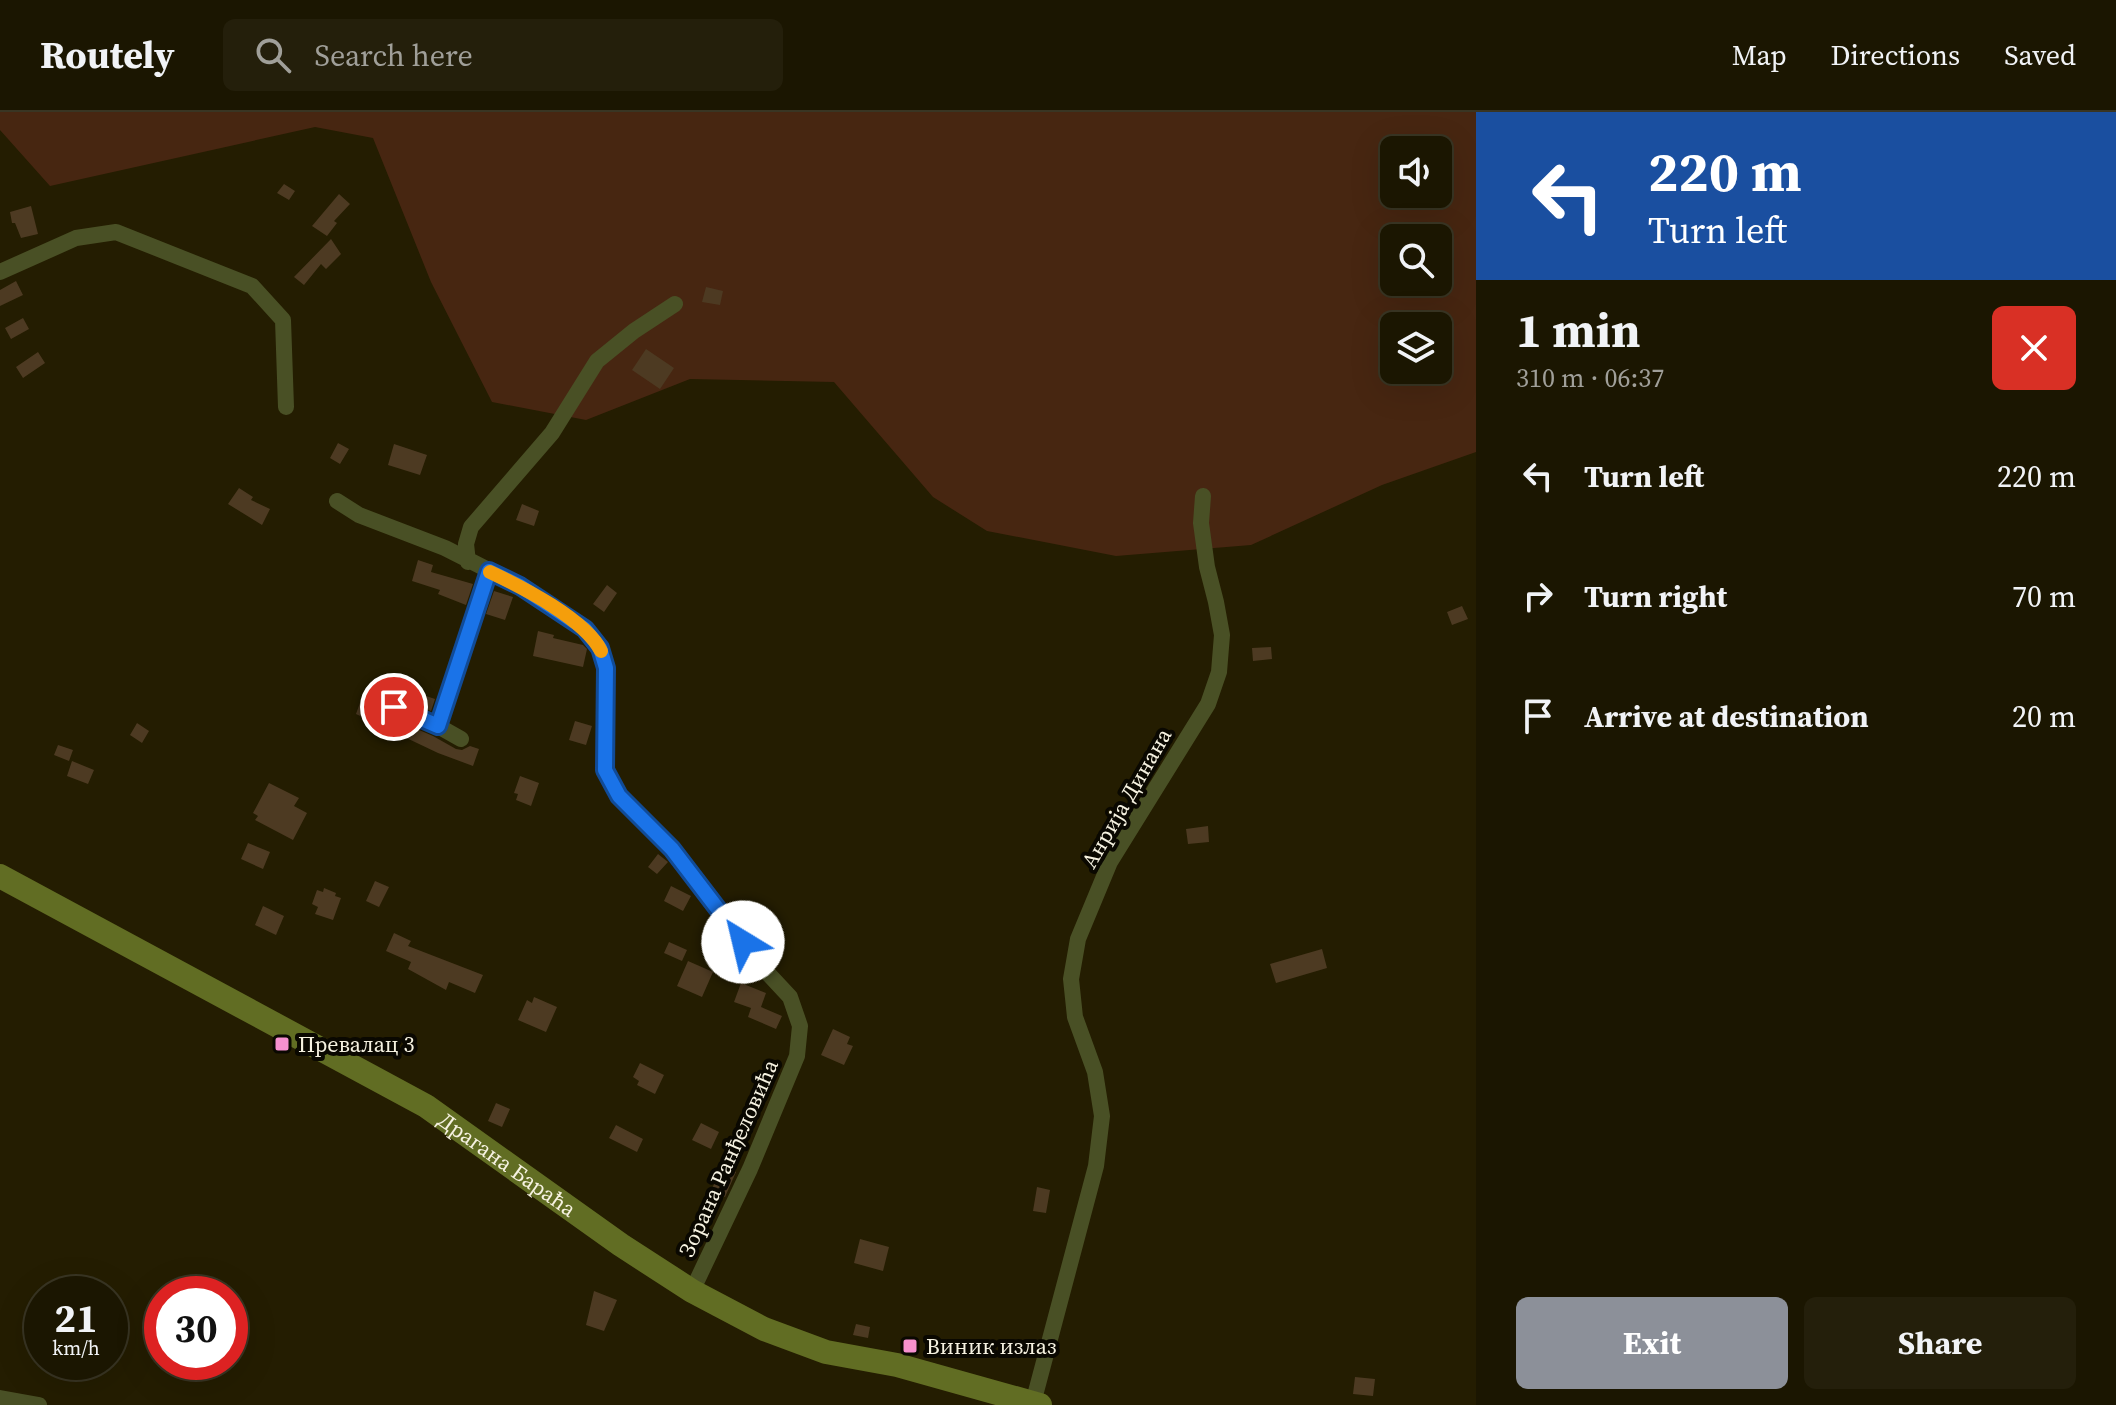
<!DOCTYPE html>
<meta charset="utf-8">
<style>
body{margin:0;font-family:"Source Serif 4",serif;background:#241f0b;color:#f1f3f6;height:100vh;display:flex;flex-direction:column;font-size:30px;white-space:nowrap}
*{box-sizing:border-box;margin:0}
p{font-size:26px;color:#a09f99}
.icon{flex:none;width:44px;height:44px;fill:none;stroke:currentColor;stroke-width:2;stroke-linecap:round;stroke-linejoin:round}
.map{position:relative;flex:1;overflow:hidden}
.sheet{display:flex;flex-direction:column;background:#1b1601;width:640px}
.sheet>*{flex:none}
.banner{background:#1a4fa0;color:#fff;overflow:hidden}
.fabs{position:absolute;left:1380px;top:24px;display:grid;gap:16px}
.fabs a{display:grid;place-items:center;width:72px;height:72px;border-radius:12px;background:#1b1601;box-shadow:0 8px 32px #0002,0 0 0 2px #393523;font-size:40px}
.speed{position:absolute;left:24px;top:1164px;display:flex;gap:16px;font-size:40px;font-weight:700;text-align:center}
.speed>*{display:grid;place-content:center;width:104px;height:104px;border-radius:50%;background:#1b1601;box-shadow:0 8px 32px #0002,0 0 0 2px #393523;line-height:1}
.speed small{font-size:20px;font-weight:400}
.speed .limit{border:12px solid #d22;background:#fff;color:#111}
.pin{position:absolute;display:grid;place-items:center;width:68px;height:68px;color:#fff;margin:-34px;border:4px solid #fff;border-radius:50%;box-shadow:0 2px 8px #0007}
.me{position:absolute;width:88px;margin:-44px;rotate:324deg;stroke-linejoin:round;filter:drop-shadow(0 0 6px #0008)}
.turn{display:flex;align-items:center;gap:28px;height:168px;padding:0 40px;font-size:36px}
.turn .icon{width:104px;height:104px;stroke-width:2.5}
.turn b{display:block;font-size:56px;line-height:68px}
.round{display:grid;place-items:center;flex:none;width:84px;height:84px;border-radius:12px;background:#241f0b}
.headline{display:flex;align-items:center;justify-content:space-between;height:136px;padding:0 40px}
h1{font-size:48px;font-weight:700;line-height:60px}
.button{display:flex;gap:16px;margin-top:auto;padding:16px 40px}
.button a{flex:1;height:92px;border-radius:12px;background:#8c9099;color:#fff;font-size:32px;font-weight:700;line-height:92px;text-align:center}
.button a+a{background:#241f0b;color:#f1f3f6}
ul{padding:0;list-style:none}
li{display:flex;align-items:center;gap:24px;height:120px;padding:0 40px}
li div{flex:1}
li b{display:block;font-size:30px}
li em{font-style:normal}
header{display:flex;align-items:center;gap:48px;box-sizing:border-box;height:112px;padding:0 40px;background:#1b1601;border-bottom:2px solid #393523}
header strong{font-size:38px}
nav{display:flex;gap:44px;margin-inline-start:auto;font-size:28px}
.search{width:560px;height:72px;background:#241f0b;display:flex;align-items:center;gap:20px;box-sizing:border-box;padding:0 28px;border-radius:12px;color:#a09f99;font-size:30px}
main{display:flex;flex:1;min-height:0}
.map>svg:first-child{display:block}
.green{fill:#472611;fill-rule:evenodd}
.building{fill:#4d3a22}
.lines{fill:none;stroke-linecap:round;stroke-linejoin:round}
.street{stroke:#495025;stroke-width:16}
.secondary{stroke:#616d23;stroke-width:24}
.route-casing{stroke:#114b97;stroke-width:20}
.route{stroke:#1a73e8;stroke-width:14}
.slow{stroke:#f59e0b;stroke-width:14}
.poi-dot{fill:#f690cf;stroke:#0a0801;stroke-width:3}
.labels{text-anchor:middle;dominant-baseline:central;stroke-width:8;stroke-linejoin:round;paint-order:stroke}
.street-label{font-size:22px;fill:#f6f2e1;stroke:#0a0801}
.poi-label{font-size:22px;fill:#f6f2e1;stroke:#0a0801;text-anchor:start}
</style>
<header>
<strong>Routely</strong>
<div class="search"><svg class="icon" aria-label="search" viewBox="0 0 24 24"><circle cx="10" cy="10" r="6"/><path d="M15 15l6 6"/></svg>Search here</div>
<nav><a>Map</a><a>Directions</a><a>Saved</a></nav>
</header>
<main>
<div class="map">
<svg width="1476" height="1293" viewBox="0 0 1476 1293">
<rect width="100%" height="100%" fill="#241d01"/>
<path class="green" d="M0,0H1476V340L1382,373L1251,433L1116,444L987,419L933,385L834,270L690,267L586,308L492,290L431,170L373,26L315,15L50,74L0,18ZM1394,38H1438V82H1394ZM1394,126H1438V170H1394ZM1394,214H1438V258H1394Z"/>
<path class="building" d="M284,72L295,79L289,88L277,81Z
M339,82L350,92L334,109L337,111L327,124L312,114Z
M31,94L38,122L21,126L15,111H12L10,100Z
M331,127L341,142L326,157L321,152L304,173L294,165Z
M16,169L23,183L0,194V178Z
M706,175L723,179L720,193L702,190Z
M23,206L29,217L11,227L5,216Z
M646,237L674,256L660,277L632,258Z
M38,240L45,251L23,266L16,255Z
M338,331L349,337L340,352L330,346Z
M394,332L427,343L420,363L388,353Z
M239,376L253,385L251,388L270,397L262,413L228,392Z
M522,392L539,399L534,414L516,408Z
M418,448L433,453L431,460L473,472L466,493L438,482L440,478L412,469Z
M607,473L617,481L604,500L593,492Z
M494,479L513,485L505,508L486,502Z
M1462,494L1468,507L1452,513L1447,500Z
M538,519L554,523L553,526L583,533L587,537L583,555L533,544Z
M1271,535L1272,547L1253,549L1252,536Z
M423,583L435,587L431,599L419,594Z
M361,588L368,596L433,624L456,637L462,638L470,634L479,637L473,654L438,641L356,602Z
M575,609L592,614L586,633L569,628Z
M137,611L149,619L142,631L130,623Z
M58,633L73,638L69,649L54,643Z
M72,649L94,658L88,672L67,664Z
M520,664L539,671L531,694L516,688L518,682L514,681Z
M269,671L299,686L294,694L307,701L293,728L255,708L258,704L253,701Z
M1208,714L1209,730L1188,732L1186,717Z
M248,731L270,740L263,757L241,747Z
M658,742L668,750L657,762L648,755Z
M375,769L389,775L379,795L366,789Z
M671,774L691,784L683,799L664,789Z
M324,776L336,781L335,784L341,786L333,808L315,802L318,795L312,792L317,778L323,780Z
M263,794L284,804L276,823L255,813Z
M394,821L411,829L408,834L483,863L475,881L449,870L446,878L408,857L411,850L386,839Z
M669,830L687,838L682,849L664,841Z
M1322,837L1327,856L1276,871L1270,852Z
M688,849L713,860L702,885L677,874Z
M741,871L766,881L761,895L782,904L776,917L748,905L751,896L734,890Z
M534,885L557,895L546,920L518,908L527,888L532,891Z
M833,917L850,925L847,932L853,934L844,953L821,943Z
M640,951L664,963L655,982L637,973L639,969L633,965Z
M496,991L510,997L502,1015L488,1009Z
M701,1011L719,1020L711,1037L692,1028Z
M616,1013L643,1027L637,1040L609,1026Z
M724,1053L736,1060L725,1085L711,1078Z
M1037,1075L1050,1078L1046,1101L1033,1099Z
M860,1127L889,1135L883,1159L854,1151Z
M594,1179L617,1188L604,1219L586,1213Z
M856,1212L870,1215L868,1226L853,1223Z
M1355,1265L1375,1267L1373,1284L1353,1282Z"/>
<g class="lines">
<path class="street" d="M0,160L76,126L116,120L252,174L283,208L286,295
M337,389L359,403L445,436L520,474L585,517L600,536L606,556L605,658L619,684L672,737L762,855L790,885L800,914L797,944L750,1057L692,1179
M468,450L466,432L471,415L552,321L597,249L634,219L675,192
M372,586L438,614L461,627
M438,614L489,459
M0,1286L39,1293
M1033,1291L1096,1054L1102,1004L1095,960L1075,905L1071,867L1078,827L1110,750L1208,592L1219,560L1222,523L1216,490L1207,455L1201,411L1203,384"/>
<path class="secondary" id="s1" d="M0,764L426,994L621,1133L692,1179L764,1217L826,1240L897,1253L1040,1293"/>
</g>
<g class="lines">
<defs>
<path id="route" d="M394,595L438,614L489,459L520,474L585,517L600,536L606,556L605,658L619,684L672,737L743,830"/>
</defs>
<use href="#route" class="route-casing"/>
<use href="#route" class="route"/>
<path class="slow" d="M490,460C522,475 586,508 601,539"/>
</g>
<g class="poi-dot">
<rect x="274" y="924" width="16" height="16" rx="4"/>
<rect x="902" y="1226" width="16" height="16" rx="4"/>
</g>
<g class="labels">
<g class="street-label">
<text transform="translate(1126 686) rotate(-60)">Анрија Динана</text>
<text transform="translate(728 1046) rotate(-66)">Зорана Ранђеловића</text>
<text stroke="none"><textPath href="#s1" startOffset="584">Драгана Бараћа</textPath></text>
</g>
<g class="poi-label">
<text x="298" y="932">Превалац 3</text>
<text x="926" y="1234">Виник излаз</text>
</g>
</g>
</svg>
<div class="fabs">
<a><svg class="icon" aria-label="sound" viewBox="0 0 24 24"><path d="M4 9h4l5-4v14l-5-4H4zM17 9q2 3 0 6"/></svg></a>
<a><svg class="icon" aria-label="search" viewBox="0 0 24 24"><circle cx="10" cy="10" r="6"/><path d="M15 15l6 6"/></svg></a>
<a><svg class="icon" aria-label="layers" viewBox="0 0 24 24"><path d="M12 4l9 5-9 5-9-5zM3 14l9 5 9-5"/></svg></a>
</div>
<div class="speed"><div>21<small>km/h</small></div><div class="limit">30</div></div>
<div class="pin" style="left:394px;top:595px;background:#d93025"><svg class="icon" aria-label="arrive" viewBox="0 0 24 24"><path d="M6 21V4h12l-3 4 3 4H6"/></svg></div>
<svg class="me" style="left:743px;top:830px" viewBox="-20 -20 40 40"><circle r="19" fill="#fff"/><path d="M0-13L10 11 0 6-10 11z" fill="#1a73e8"/></svg>
</div>
<section class="sheet">
<div class="banner">
<div class="turn"><svg class="icon" aria-label="left" viewBox="0 0 24 24"><path d="M17 20v-9H6M10 6l-5 5 5 5"/></svg><div><b>220 m</b>Turn left</div></div>
</div>
<div class="headline"><div><h1>1 min</h1><p>310 m · 06:37</p></div><a class="round" style="background:#d93025;color:#fff"><svg class="icon" aria-label="close" viewBox="0 0 24 24"><path d="M6 6l12 12M18 6L6 18"/></svg></a></div>
<ul>
<li><svg class="icon" aria-label="left" viewBox="0 0 24 24"><path d="M17 20v-9H6M10 6l-5 5 5 5"/></svg><div><b>Turn left</b></div><em>220 m</em></li>
<li><svg class="icon" aria-label="right" viewBox="0 0 24 24"><path d="M7 20v-9h11M14 6l5 5-5 5"/></svg><div><b>Turn right</b></div><em>70 m</em></li>
<li><svg class="icon" aria-label="arrive" viewBox="0 0 24 24"><path d="M6 21V4h12l-3 4 3 4H6"/></svg><div><b>Arrive at destination</b></div><em>20 m</em></li>
</ul>
<div class="button"><a>Exit</a><a>Share</a></div>
</section>
</main>
